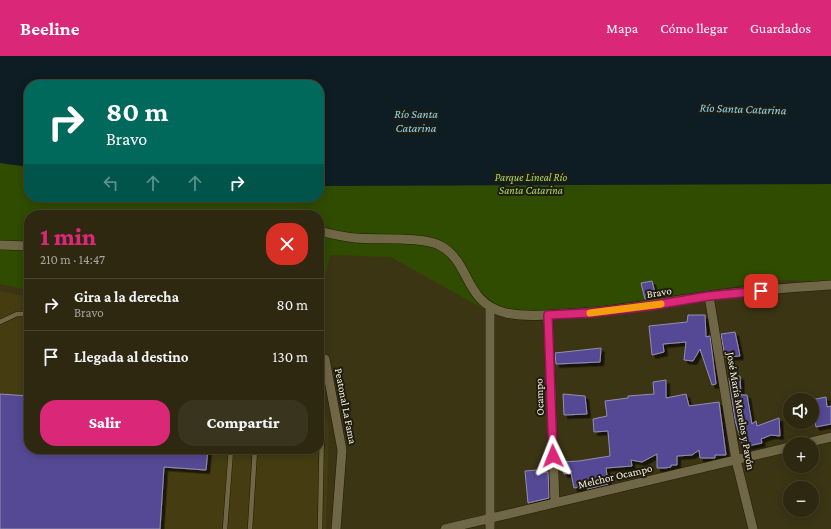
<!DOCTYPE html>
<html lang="es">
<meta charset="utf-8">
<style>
body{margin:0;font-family:"Crimson Pro",serif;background:#39341d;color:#f1f3f6;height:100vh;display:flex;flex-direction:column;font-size:15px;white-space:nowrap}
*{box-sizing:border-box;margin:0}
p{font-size:13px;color:#a7a69e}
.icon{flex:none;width:22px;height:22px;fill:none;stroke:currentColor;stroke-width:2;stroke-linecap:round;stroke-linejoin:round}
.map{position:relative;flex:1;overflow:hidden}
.panel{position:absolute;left:24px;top:154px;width:300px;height:244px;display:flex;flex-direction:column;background:#2d280f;border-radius:16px;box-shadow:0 2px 10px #0003,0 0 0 1px #48442f}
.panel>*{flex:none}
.hud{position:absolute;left:24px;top:24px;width:300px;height:122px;border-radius:16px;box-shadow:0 2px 10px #0003,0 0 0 1px #48442f;background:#00695c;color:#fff;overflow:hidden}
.fabs{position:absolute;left:783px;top:337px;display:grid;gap:8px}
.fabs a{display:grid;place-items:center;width:36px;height:36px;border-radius:50%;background:#2d280f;box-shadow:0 2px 10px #0003,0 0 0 1px #48442f;font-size:20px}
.pin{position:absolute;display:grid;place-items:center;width:34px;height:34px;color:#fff;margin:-17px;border-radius:8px;box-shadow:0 2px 6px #0006}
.me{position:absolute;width:44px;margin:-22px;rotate:358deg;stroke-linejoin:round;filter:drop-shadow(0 0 3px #0008)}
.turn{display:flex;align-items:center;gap:14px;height:84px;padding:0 16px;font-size:18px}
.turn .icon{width:52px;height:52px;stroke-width:2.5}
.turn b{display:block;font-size:28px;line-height:34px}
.lanes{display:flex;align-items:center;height:38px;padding:0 16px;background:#0003;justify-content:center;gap:20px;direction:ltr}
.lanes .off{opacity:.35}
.round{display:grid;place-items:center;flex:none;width:42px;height:42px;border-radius:16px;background:#39341d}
.overview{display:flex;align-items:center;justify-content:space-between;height:68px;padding:0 16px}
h1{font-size:24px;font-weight:800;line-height:30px;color:#db2777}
.button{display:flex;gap:8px;margin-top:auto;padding:8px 16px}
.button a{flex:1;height:46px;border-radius:16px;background:#db2777;color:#fff;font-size:16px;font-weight:800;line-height:46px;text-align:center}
.button a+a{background:#39341d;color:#f1f3f6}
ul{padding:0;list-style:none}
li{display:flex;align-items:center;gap:12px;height:52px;padding:0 16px;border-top:1px solid #48442f}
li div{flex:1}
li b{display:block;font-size:15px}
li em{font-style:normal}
header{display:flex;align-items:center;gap:24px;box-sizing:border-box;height:56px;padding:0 20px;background:#db2777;color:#fff}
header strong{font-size:19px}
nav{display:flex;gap:22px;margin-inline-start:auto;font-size:14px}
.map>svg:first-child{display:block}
.built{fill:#453c12}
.green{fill:#2f4c00;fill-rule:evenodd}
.water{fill:#0d1d23}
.building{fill:#544895;stroke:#9290b1;filter:url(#shadow)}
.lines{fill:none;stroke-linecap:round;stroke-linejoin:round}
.service-casing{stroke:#231c00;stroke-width:5.5}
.minor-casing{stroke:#231c00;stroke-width:10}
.service{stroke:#6f6745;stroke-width:4.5}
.minor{stroke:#6f6745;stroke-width:9}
.route-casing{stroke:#8e194d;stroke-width:10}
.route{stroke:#db2777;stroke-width:7}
.slow{stroke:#f59e0b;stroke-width:7}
.labels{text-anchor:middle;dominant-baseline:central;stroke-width:4;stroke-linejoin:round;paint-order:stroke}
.park-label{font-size:11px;font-style:italic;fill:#a6da6c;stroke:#201c0f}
.street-label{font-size:11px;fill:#f6f2df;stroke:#201c0f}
.water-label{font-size:12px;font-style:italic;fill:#86d8f7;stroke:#201c0f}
</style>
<header>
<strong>Beeline</strong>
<nav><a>Mapa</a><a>Cómo llegar</a><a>Guardados</a></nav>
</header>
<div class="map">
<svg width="831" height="473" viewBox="0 0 831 473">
<defs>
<filter id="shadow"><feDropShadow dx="3.5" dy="3.5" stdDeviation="0" flood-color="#0009"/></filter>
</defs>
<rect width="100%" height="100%" fill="#3c3514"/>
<path class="built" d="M0,235L29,241V393H319V334L329,373L326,473H0Z"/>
<path class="green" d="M0,0H831V226L779,224L582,253L487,255L391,201L330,199L319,246V159H29V234L0,228ZM29,29H319V141H29Z"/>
<path class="water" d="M0,0H831V128L319,130V29H29V111L0,107Z"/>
<path class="building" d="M652,225L656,241L645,243L641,227Z
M688,259H705L706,281L710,280L716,328L712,329L700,293L693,305L684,304L686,286L663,288L664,296L652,299L649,270L687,266Z
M735,276L740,300L725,301L721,278Z
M601,292L600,306L556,308L555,297Z
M740,320L741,339H747L752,368L756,365L757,370L779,362L780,380L771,379L761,383L762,387L743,391L735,364L729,322Z
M666,324V342L686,338L689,350L719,346L726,399H715V402H700L699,394L692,399L677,400V409H671V411L665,412H657V398L642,406L631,404L632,410L606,412L608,428L587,433L586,430L574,432L571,417L564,418L561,406L579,405L610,400L608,375L594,376L593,363L607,360L605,345L628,342V340L654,338L653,326Z
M0,338L29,340V393H208L206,414L164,411L160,473H0Z
M563,338L585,340L587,358L564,359Z
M826,341L827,351L831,350V368L816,371L811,344Z
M537,414V416H548L549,442L528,447L525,415Z"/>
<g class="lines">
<defs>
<path id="service" d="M0,266L17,258H29
M319,367L322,371L320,473
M225,473L231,393
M250,473L255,393"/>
<path id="minor" d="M319,175C331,178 343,181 355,182C377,184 424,180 441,190C472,208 463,246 506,257C525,261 545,259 563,258C612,256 659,247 708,240C748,234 790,232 831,229
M0,189L29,190
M709,240L736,404L753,473
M490,252V473
M548,259L555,447
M325,303L342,394L336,473
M802,388L831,381
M445,473L790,391"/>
</defs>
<use href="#service" class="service-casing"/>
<use href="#minor" class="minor-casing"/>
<use href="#service" class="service"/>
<use href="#minor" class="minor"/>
</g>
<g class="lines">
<defs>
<path id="route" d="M553,400L548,259L590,257L649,250L709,240L761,235"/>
</defs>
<use href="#route" class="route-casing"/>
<use href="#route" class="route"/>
<path class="slow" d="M590,257L661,248"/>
</g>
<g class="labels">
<g class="park-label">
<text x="531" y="121">Parque Lineal Río<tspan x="531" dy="13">Santa Catarina</tspan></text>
</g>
<g class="street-label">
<text transform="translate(659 236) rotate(-9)">Bravo</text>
<text transform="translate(539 341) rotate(-92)">Ocampo</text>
<text transform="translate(346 350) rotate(79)">Peatonal La Fama</text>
<text transform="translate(741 355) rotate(80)">José María Morelos y Pavón</text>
<text transform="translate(615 420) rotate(-13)">Melchor Ocampo</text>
</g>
<g class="water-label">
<text transform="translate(743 53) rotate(2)">Río Santa Catarina</text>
<text x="416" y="58">Río Santa<tspan x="416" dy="14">Catarina</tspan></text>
</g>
</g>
</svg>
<div class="fabs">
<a><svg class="icon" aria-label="sound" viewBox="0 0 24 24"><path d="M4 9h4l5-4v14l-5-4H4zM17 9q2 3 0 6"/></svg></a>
<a>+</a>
<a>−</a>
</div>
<div class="pin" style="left:761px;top:235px;background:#d93025"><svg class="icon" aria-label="arrive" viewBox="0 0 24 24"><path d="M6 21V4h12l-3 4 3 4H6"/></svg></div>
<svg class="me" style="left:553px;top:400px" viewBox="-20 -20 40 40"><path d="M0-17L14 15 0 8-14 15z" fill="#db2777" stroke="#fff" stroke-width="4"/></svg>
<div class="hud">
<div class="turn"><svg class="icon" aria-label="right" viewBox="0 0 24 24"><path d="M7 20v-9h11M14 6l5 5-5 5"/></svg><div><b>80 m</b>Bravo</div></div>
<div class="lanes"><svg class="icon off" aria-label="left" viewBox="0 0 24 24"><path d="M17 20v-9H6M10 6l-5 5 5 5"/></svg><svg class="icon off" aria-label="ahead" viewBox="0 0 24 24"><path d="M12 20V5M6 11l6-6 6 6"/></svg><svg class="icon off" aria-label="ahead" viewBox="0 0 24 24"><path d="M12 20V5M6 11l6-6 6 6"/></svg><svg class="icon" aria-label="right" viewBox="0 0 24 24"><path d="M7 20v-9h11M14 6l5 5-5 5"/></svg></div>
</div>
<section class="panel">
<div class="overview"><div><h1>1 min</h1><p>210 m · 14:47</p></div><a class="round" style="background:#d93025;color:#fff"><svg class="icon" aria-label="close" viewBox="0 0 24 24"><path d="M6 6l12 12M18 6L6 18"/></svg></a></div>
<ul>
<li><svg class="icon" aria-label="right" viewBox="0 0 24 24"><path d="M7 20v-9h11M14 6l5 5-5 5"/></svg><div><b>Gira a la derecha</b><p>Bravo</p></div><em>80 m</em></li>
<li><svg class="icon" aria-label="arrive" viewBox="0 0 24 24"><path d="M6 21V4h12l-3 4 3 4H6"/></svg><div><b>Llegada al destino</b></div><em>130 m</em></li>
</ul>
<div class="button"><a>Salir</a><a>Compartir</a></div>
</section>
</div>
